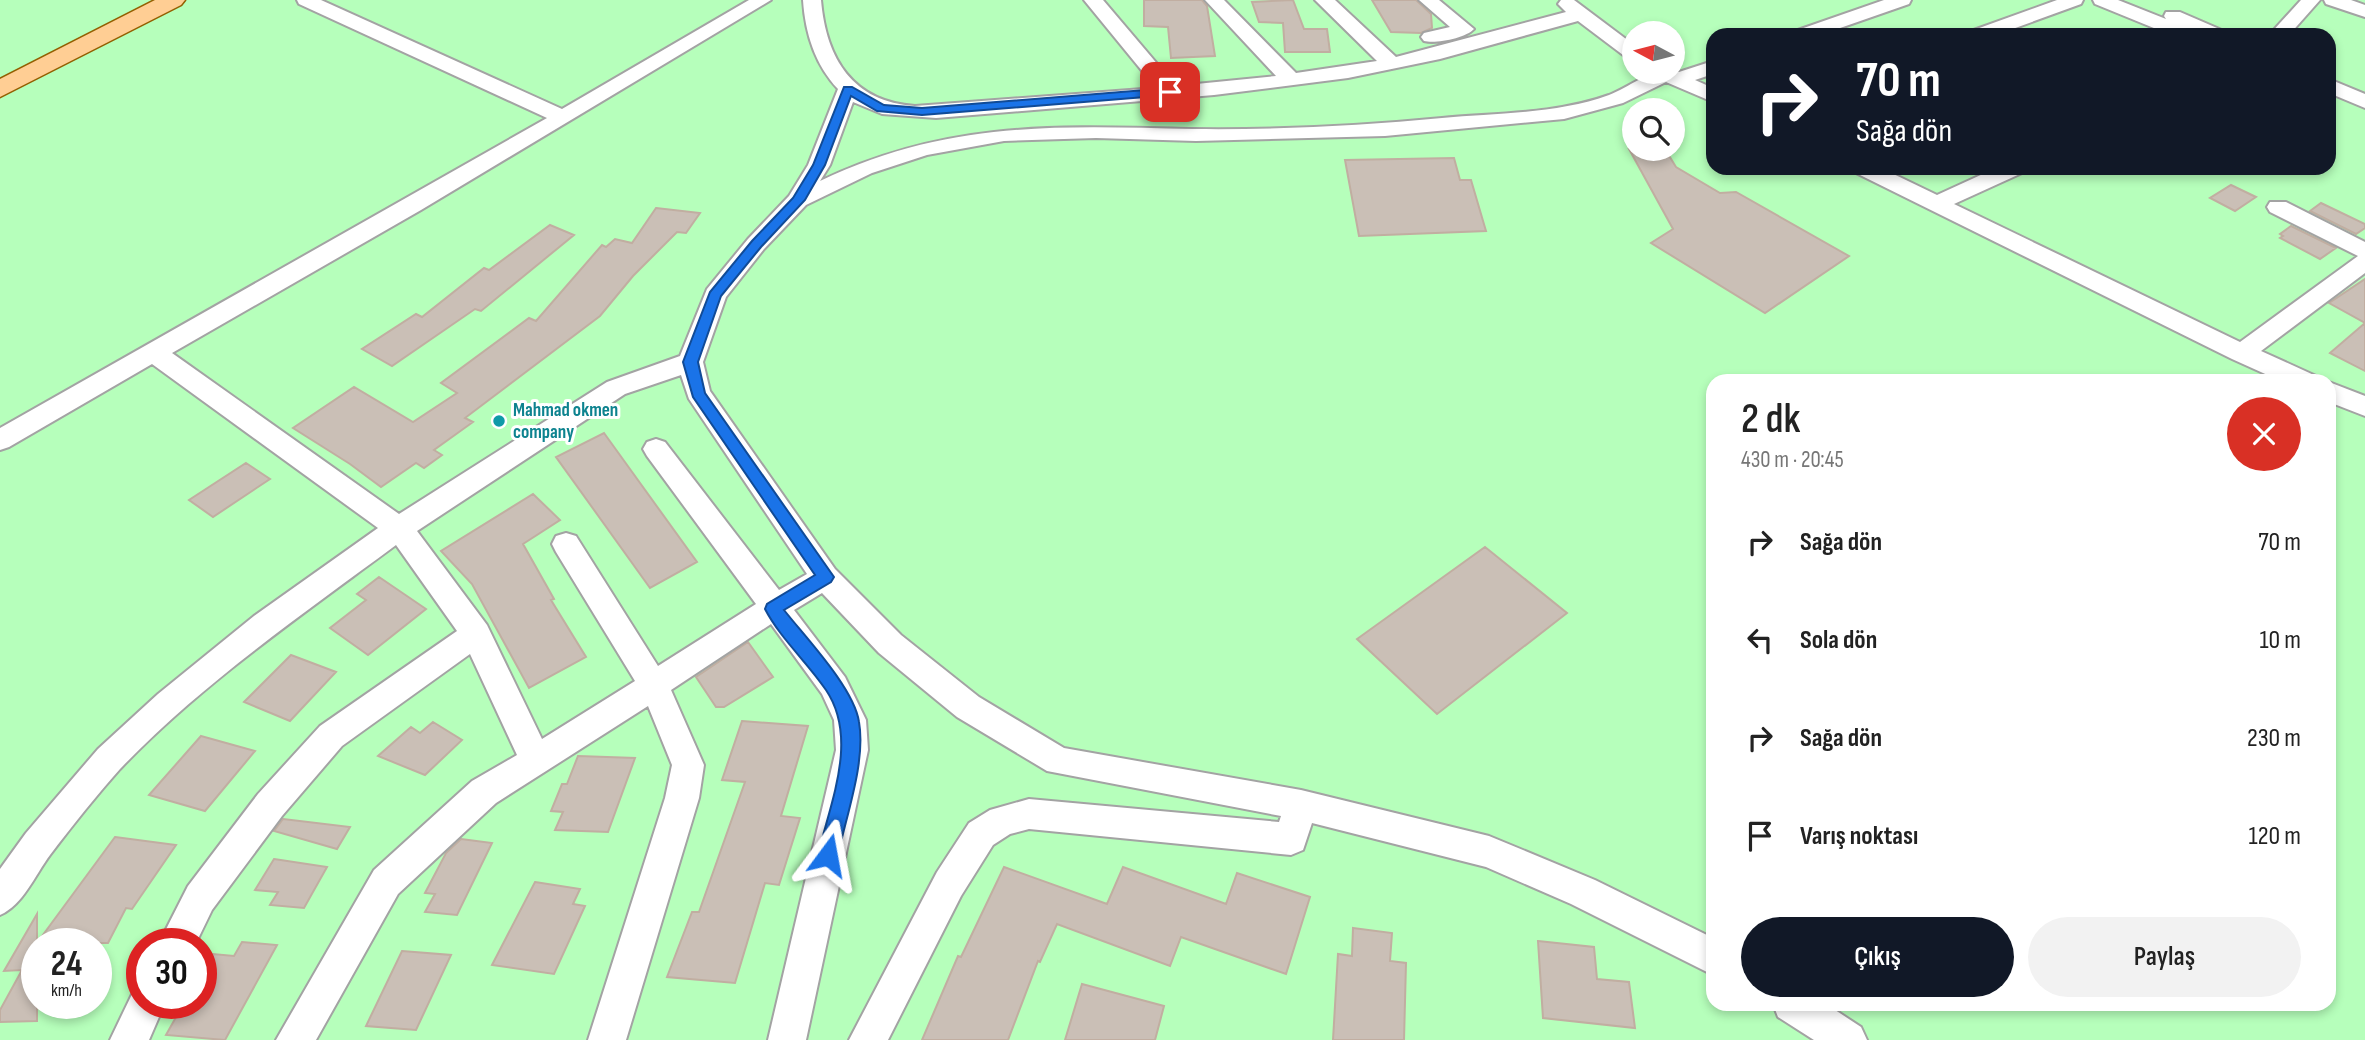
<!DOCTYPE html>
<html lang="tr">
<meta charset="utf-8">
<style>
body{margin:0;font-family:"Sofia Sans Condensed",sans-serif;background:#f2f2f2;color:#222;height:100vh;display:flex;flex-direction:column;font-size:26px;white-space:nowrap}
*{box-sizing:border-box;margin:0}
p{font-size:23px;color:#767676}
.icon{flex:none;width:38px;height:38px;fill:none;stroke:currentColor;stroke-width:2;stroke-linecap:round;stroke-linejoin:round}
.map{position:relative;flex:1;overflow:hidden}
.sheet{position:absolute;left:1706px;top:374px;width:630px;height:637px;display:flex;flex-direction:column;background:#fff;border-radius:21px;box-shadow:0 4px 10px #0003}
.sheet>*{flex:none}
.hud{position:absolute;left:1706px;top:28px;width:630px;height:147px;border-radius:21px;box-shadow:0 4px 10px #0003;background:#111827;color:#fff;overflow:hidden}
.needle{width:46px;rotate:277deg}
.buttons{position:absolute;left:1622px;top:21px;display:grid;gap:14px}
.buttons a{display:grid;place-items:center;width:63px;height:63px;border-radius:50%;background:#fff;box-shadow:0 4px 10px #0003;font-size:35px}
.speed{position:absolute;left:21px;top:928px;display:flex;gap:14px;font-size:35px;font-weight:700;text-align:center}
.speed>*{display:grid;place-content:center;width:91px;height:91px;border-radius:50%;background:#fff;box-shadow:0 4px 10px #0003;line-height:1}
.speed small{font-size:18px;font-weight:400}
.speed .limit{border:10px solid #d22;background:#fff;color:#111}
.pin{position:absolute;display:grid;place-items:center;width:60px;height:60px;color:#fff;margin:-30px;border-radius:14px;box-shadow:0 4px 10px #0006}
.me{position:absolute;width:77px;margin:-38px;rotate:13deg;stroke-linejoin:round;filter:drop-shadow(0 0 5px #0008)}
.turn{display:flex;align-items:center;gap:24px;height:147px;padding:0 35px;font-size:32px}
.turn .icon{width:91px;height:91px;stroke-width:2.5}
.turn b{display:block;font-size:49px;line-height:60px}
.round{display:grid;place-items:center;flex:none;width:74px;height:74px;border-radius:37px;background:#f2f2f2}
.head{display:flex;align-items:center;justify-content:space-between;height:119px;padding:0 35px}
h1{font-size:42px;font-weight:600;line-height:52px}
.action{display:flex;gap:14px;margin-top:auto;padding:14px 35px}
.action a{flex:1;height:80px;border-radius:42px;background:#111827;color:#fff;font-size:28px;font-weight:600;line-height:80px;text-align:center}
.action a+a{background:#f2f2f2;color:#222}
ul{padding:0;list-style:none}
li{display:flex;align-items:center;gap:21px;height:98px;padding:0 35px}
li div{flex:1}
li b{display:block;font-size:26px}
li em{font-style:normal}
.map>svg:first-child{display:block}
.park{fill:#b6ffbb;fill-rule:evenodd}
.building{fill:#cabfb6;stroke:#c1aea1;stroke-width:2}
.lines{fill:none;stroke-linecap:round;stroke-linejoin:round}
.minor-casing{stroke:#a3a3a3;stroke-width:4}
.major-casing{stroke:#935f00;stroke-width:3}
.minor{fill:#fff;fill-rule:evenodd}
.major{fill:#ffce94;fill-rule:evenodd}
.route{fill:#1a73e8;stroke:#114b97;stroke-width:2}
.culture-dot{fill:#0f9aa8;stroke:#fff;stroke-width:2.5}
.labels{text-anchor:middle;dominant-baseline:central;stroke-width:6;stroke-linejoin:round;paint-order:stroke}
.culture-label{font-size:19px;font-weight:bold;fill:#0d838f;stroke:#fff;text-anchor:start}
</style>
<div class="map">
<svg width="2365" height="1040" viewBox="0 0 2365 1040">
<rect width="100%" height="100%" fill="#eee9e0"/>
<path class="park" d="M0,0H2365V1040H0ZM1634,33H1673V72H1634ZM1713,35H2329V168H1713ZM1634,110H1673V149H1634ZM1713,382H2329V1004H1713ZM37,943H96V1003H37ZM142,943H201V1003H142Z"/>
<path class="building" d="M1144,0H1202L1207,6L1215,56L1171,58L1168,27L1144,26Z
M1293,0L1304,29H1327L1330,52H1285L1283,23L1259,22L1252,2Z
M1372,0H1416L1431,14L1432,28L1421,33L1391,32Z
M1629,149H1665L1676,167L1720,193L1736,192L1849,256L1765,313L1651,243L1673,229Z
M1454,158L1460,180H1471L1486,231L1359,236L1345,160Z
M2231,185L2256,197L2235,211L2210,198Z
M2321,203L2365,224V228L2356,234L2310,211Z
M656,208L700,213L686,233L677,232L633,276L600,316L465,418L473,422L434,450L442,455L424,468L416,463L381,487L350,464L293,428L354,387L413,422L457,393L441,383L529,318L536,321L602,245L606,247L615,239L632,243Z
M550,225L574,235L481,311L475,309L392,366L362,349L416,314L422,317L484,268L489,270Z
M2291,226L2336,248L2320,259L2280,238L2283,236L2280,234Z
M2365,279V371L2330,353L2365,323L2329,303Z
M604,433L697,562L650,588L556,457Z
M246,463L270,479L213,517L189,500Z
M533,494L560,520L523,544L554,599L551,600L586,657L529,688L472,584L441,551Z
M1485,547L1567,613L1437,714L1357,639Z
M379,577L426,609L368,655L330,628L366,600L357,594Z
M748,642L773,677L724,707H716L696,677Z
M291,655L336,672L290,721L244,702Z
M742,721L808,726L781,816L800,818L779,885L765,883L735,983L667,977L692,912H699L745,782L722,780Z
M433,722L462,740L425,775L378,756L411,727L420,733Z
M201,736L255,751L205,811L149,795Z
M578,756L635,758L608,832L555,830L563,812L551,811L562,784H567Z
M283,819L350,827L337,849L274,831Z
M115,837L176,845L132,909L126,908L108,943H37Z
M461,839L492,843L457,915L425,912L435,894L425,893L446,853Z
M274,859L327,867L304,908L270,905L278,892L255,890Z
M1004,867L1107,904L1123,867L1226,904L1237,873L1310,897L1286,974L1181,937L1170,966L1057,924L1040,962L1038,961L1008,1040H922L958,956L961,957Z
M535,882L580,889L573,904L585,906L554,974L492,965Z
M37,914V1021L0,1022V1010L22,970L4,971Z
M1353,928L1392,933L1390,961L1406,963L1404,1040H1333L1338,954L1352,956Z
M1538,941L1594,947L1597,979L1629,982L1635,1028L1543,1018Z
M242,942L277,945L225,1040L166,1035L184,1003H201V974L213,954L234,956Z
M402,951L451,955L416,1030L366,1026Z
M1082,984L1164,1006L1155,1040H1065Z"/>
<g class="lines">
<defs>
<path id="minor" d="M297,0H321L562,109L749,0H771L421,210L172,353L399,514L607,382L680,356L707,289L748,239L789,196L808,165L838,89C815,65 805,32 803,0H821C826,59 853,102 915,106L1156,88L1084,0H1103L1176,86L1276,76L1205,0H1224L1296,73L1377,61L1315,0H1335L1396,57L1566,12L1558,4L1561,0H1574L1634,45V60L1627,58L1578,21L1440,59L1348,78L1214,95L936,118L882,114L853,102L830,165L820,181C948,120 1057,126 1193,129C1276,130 1360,126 1442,118C1496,113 1557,114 1609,95C1632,86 1658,63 1679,72L1713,61V74L1695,80L1713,88V102L1666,82L1623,103L1564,119L1385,136L1196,141L1096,138L1004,141L927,155L872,173L806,205L764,249L726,297L703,362L710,391L835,569L901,635L979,697L1064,748L1301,790L1489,836L1595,880L1713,938V975L1571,904L1486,867L1312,823L1303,850L1291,855L1029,829L1010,834L993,845L961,896L888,1040H849L937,872L969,823L990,810L1029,799L1279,822L1281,816L1047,771L957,717L879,653L822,593L794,610L845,677L866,720L868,750L806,1040H768L836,750L834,720L822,694L771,624L671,690L704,765L699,798L626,1040H588L665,798L672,765L648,706L496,803L398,894L316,1040H276L374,870L472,781L517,755L470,654L342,746L282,816L212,910L196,943H159L188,886L258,794L320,726L457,631L396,545C303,614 200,685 120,769C96,796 72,826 50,855C35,875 23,905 0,915V869L26,833L98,749L158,694L254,616L378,528L152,364L9,447L0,450V428L547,118L299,4ZM681,375L689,399L807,574L779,590L665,442L656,439L647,442L643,449L647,456L756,604L658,666L576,536L566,533L556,536L552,544L556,552L635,681L542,739L487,625L417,531L625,394Z
M1419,0H1439L1474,29C1466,38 1436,44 1424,41L1421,37L1424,33L1450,27Z
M1884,0H1911L1909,4L1820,35H1792L1795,31Z
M2057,0H2083L2081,4L1996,35H1968L1971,31Z
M2093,0H2118L2166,19L2164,16L2166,12H2180L2224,31L2227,35H2171L2095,4Z
M2301,0H2320L2289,35H2269Z
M2324,0H2351L2365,5V17L2326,4Z
M2329,79L2365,94V108L2329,93Z
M1853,168H1881L1937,195L1996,168H2025L2022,173L1954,204L2240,342L2358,256L2270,212L2267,207L2270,202H2286L2365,242V273L2261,351L2316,376L2319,382H2283L2232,359L1856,173Z
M2329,382L2365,396V416L2329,402Z
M142,987V1003H165L149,1040H110L134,990Z
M1773,1004H1826L1861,1027L1867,1040H1814L1778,1017Z"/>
<path id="major" d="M155,0H185L181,5L0,97V79Z"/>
</defs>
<use href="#minor" class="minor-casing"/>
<use href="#major" class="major-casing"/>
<use href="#minor" class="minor"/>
<use href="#major" class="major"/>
</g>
<path class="route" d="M844,87H852L884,105L922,108L1170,88L1176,92L1170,95L922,115L877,111L851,96L825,165L805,200L761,247L721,296L698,362L705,393L834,577L831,582L784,610C806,638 854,688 859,722C866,762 846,816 838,855L835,862L828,864L821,862L818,855C830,803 859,739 826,690C807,662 780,638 765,609L767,604L815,575L693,397L683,362L710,292L752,241L793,198L813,165Z"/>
<circle class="culture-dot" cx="499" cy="421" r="7"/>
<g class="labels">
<g class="culture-label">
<text x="513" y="410">Mahmad okmen<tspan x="513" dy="22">company</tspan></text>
</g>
</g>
</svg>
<div class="buttons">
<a><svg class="needle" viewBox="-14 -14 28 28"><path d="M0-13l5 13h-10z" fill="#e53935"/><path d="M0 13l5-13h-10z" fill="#767676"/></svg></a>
<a><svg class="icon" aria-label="search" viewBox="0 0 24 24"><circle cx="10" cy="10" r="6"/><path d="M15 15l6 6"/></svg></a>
</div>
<div class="speed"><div>24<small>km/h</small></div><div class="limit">30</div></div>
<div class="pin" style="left:1170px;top:92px;background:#d93025"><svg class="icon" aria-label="arrive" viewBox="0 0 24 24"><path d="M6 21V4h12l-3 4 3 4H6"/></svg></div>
<svg class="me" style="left:828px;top:855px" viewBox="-20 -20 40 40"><path d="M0-17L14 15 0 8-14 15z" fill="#1a73e8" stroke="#fff" stroke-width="4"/></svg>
<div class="hud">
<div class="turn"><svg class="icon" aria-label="right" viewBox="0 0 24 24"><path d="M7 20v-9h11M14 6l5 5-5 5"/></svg><div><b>70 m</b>Sağa dön</div></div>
</div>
<section class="sheet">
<div class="head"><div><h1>2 dk</h1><p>430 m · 20:45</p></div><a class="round" style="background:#d93025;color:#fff"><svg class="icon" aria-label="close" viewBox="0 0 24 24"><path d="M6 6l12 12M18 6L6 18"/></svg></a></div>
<ul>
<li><svg class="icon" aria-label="right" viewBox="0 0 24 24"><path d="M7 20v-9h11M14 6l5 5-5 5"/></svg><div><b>Sağa dön</b></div><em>70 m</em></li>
<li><svg class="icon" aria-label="left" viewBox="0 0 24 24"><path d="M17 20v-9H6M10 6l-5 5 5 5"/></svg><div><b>Sola dön</b></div><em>10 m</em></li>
<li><svg class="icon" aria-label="right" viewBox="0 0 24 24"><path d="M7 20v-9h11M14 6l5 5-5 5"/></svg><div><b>Sağa dön</b></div><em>230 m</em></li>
<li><svg class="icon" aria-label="arrive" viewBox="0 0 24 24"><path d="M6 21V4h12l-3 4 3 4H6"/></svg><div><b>Varış noktası</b></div><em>120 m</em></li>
</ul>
<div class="action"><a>Çıkış</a><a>Paylaş</a></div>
</section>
</div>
